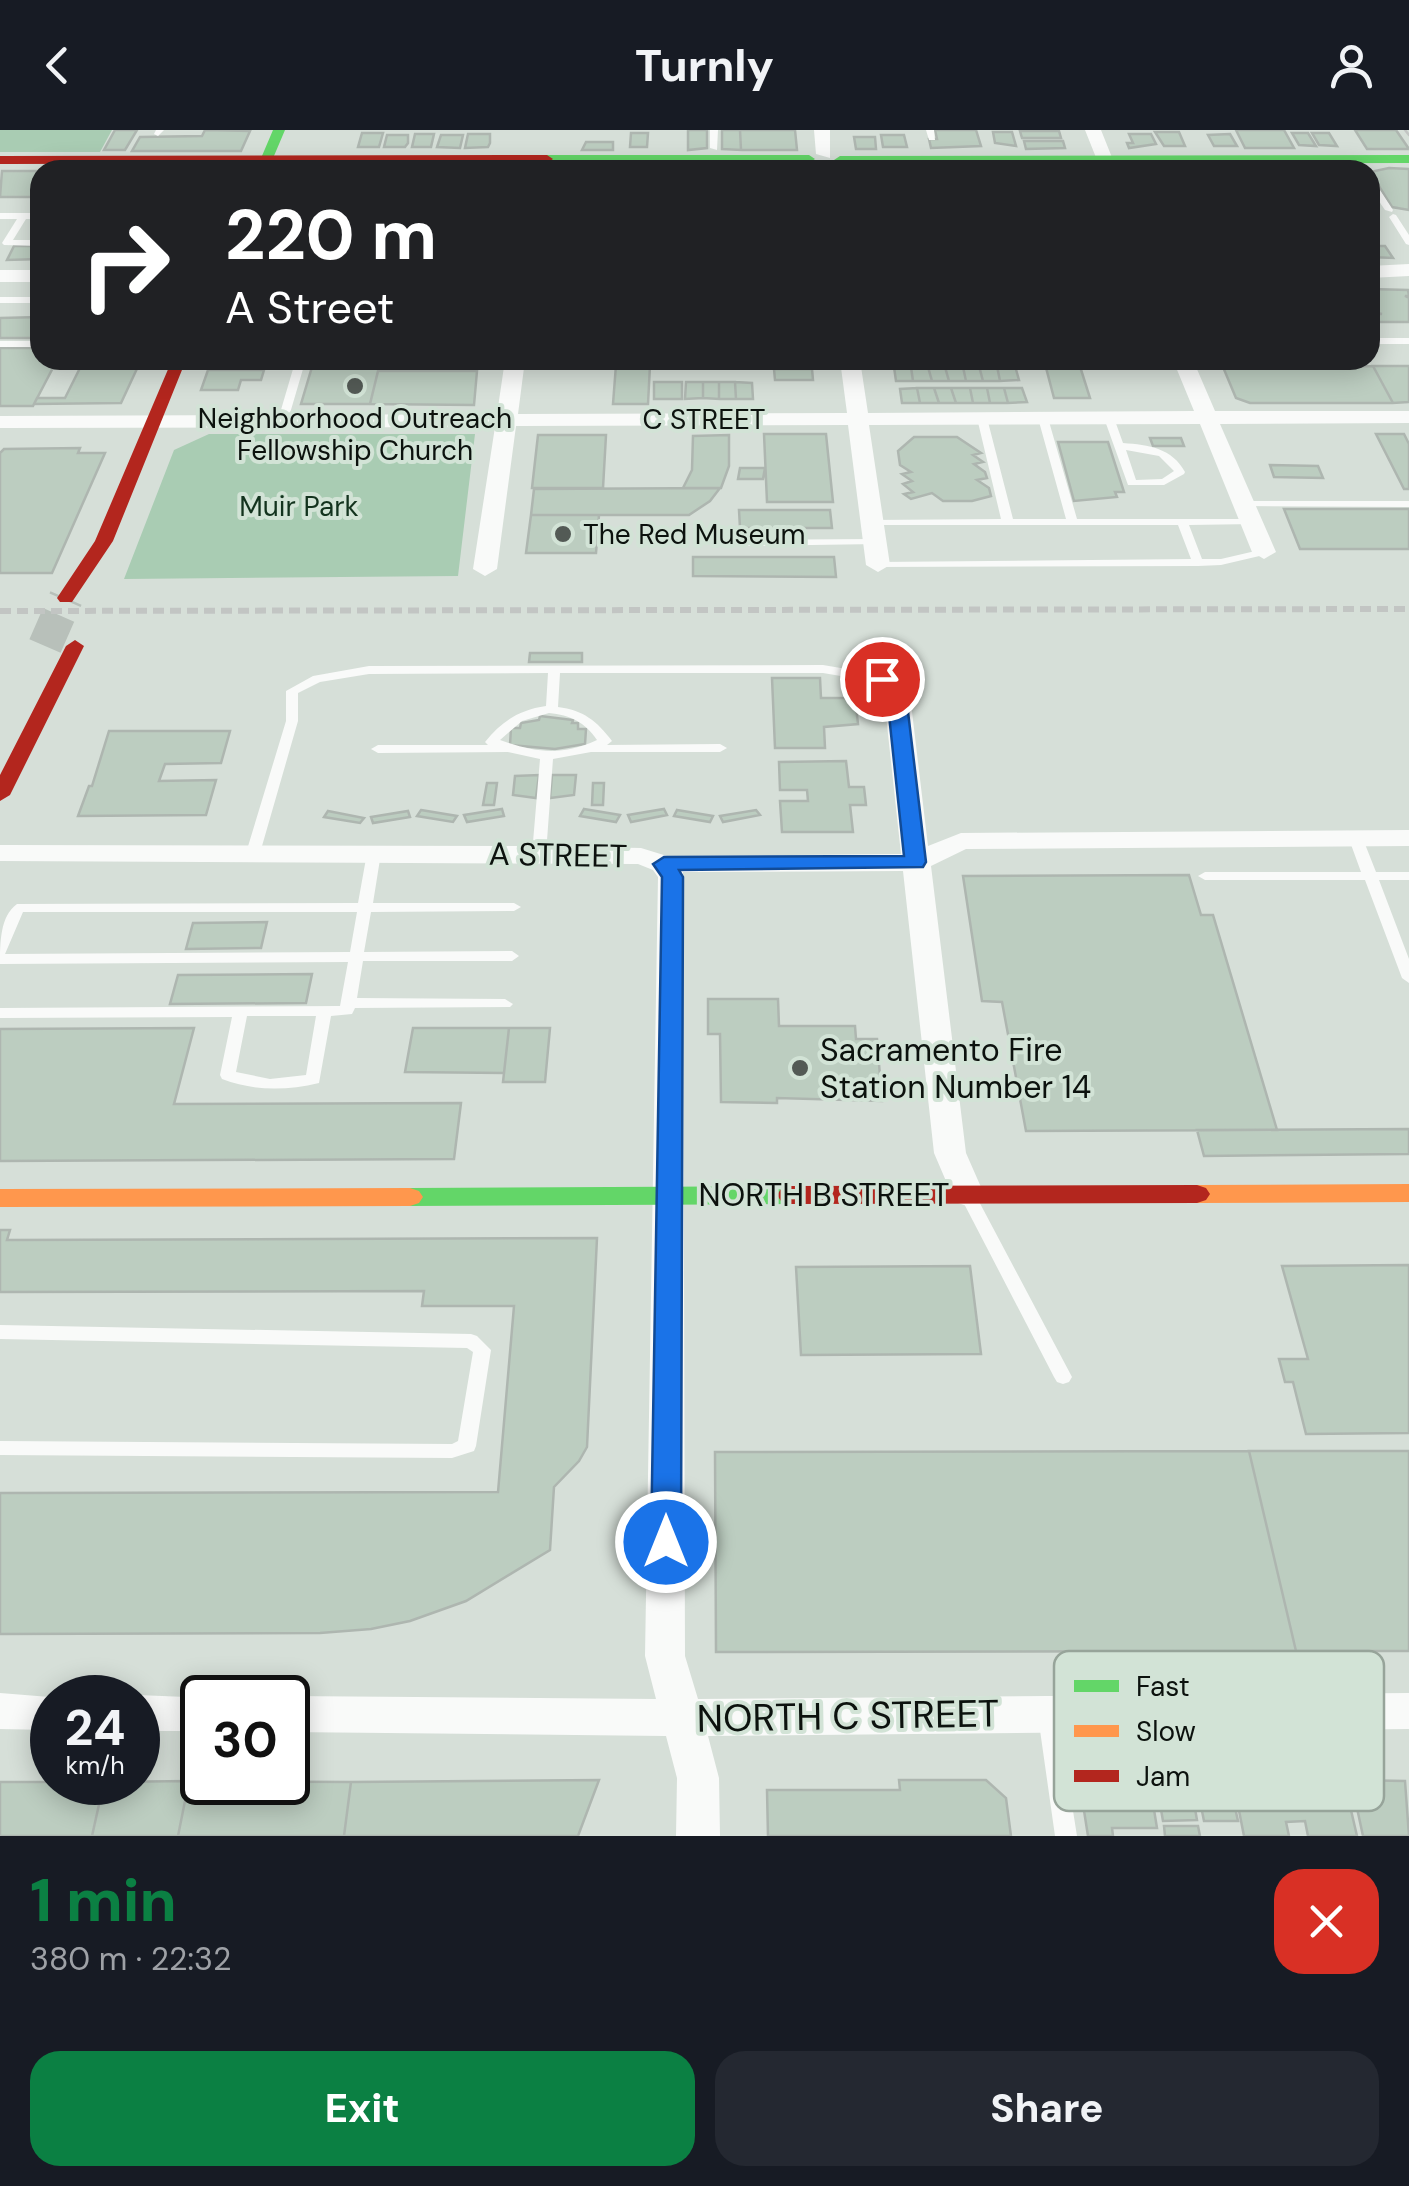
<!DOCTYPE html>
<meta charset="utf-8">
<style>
body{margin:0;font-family:"DM Sans",sans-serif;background:#242831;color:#f1f3f6;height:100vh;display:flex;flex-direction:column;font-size:38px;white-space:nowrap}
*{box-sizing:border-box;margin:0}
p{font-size:32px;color:#9ea1a6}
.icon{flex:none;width:55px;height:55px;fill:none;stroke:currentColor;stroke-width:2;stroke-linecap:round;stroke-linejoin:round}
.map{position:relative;height:1706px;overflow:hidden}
.sheet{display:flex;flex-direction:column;background:#171b24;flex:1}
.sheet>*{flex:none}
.guide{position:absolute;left:30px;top:30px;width:1350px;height:210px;border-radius:30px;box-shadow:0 5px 25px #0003;background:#202124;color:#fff;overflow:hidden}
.speed{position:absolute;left:30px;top:1545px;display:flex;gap:20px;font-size:50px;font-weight:700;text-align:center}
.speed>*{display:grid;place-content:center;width:130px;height:130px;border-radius:50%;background:#171b24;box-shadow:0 5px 25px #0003;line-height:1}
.speed small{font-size:25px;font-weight:400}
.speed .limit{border:5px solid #111;border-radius:15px;background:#fff;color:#111}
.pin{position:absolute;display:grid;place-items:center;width:85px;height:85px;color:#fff;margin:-42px;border:5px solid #fff;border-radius:50%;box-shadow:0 2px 10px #0007}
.me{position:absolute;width:110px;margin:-55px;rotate:0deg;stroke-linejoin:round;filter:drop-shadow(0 0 8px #0008)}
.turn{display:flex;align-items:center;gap:35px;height:210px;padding:0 30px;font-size:45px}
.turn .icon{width:130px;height:130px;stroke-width:2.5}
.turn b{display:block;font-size:70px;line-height:85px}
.round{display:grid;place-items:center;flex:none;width:105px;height:105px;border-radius:30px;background:#242831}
.headline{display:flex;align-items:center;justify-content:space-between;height:170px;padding:0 30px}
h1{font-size:60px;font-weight:800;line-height:75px;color:#0b8043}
.action{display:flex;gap:20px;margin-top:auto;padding:20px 30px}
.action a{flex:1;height:115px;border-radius:30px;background:#0b8043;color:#fff;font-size:40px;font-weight:800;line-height:115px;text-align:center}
.action a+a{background:#242831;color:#f1f3f6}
header{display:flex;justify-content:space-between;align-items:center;height:130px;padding:0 30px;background:#171b24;font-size:45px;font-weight:800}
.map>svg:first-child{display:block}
.green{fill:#a9ccb3}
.building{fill:#bccdc0;stroke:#aeb6b0;stroke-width:2.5}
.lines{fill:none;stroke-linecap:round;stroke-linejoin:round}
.secondary-tunnel{stroke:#b8c0ba;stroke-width:34;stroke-dasharray:34 16;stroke-linecap:butt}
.lane{fill:#f9faf9;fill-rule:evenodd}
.street{fill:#f9faf9;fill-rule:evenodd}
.fast{fill:#63d668;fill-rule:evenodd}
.slow{fill:#ff974d;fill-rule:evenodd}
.jam{fill:#b3261e;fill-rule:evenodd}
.tram{stroke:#c2c5c3;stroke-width:2.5}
.rail{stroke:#c2c5c3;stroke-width:6;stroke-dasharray:11 6;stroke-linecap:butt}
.route{fill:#1a73e8;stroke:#114b97;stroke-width:2.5}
.poi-dot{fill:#535a55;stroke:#d2e3d6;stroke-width:4}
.labels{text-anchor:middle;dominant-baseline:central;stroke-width:8;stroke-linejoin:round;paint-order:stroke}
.far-poi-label{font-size:28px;fill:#0c120e;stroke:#d2e3d6}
.far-street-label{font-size:28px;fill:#0c120e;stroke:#d2e3d6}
.far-park-label{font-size:28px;fill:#13331e;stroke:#d2e3d6}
.street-label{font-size:32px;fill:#0c120e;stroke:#d2e3d6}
.poi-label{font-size:32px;fill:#0c120e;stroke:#d2e3d6;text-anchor:start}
.near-street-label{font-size:38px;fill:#0c120e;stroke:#d2e3d6}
.key{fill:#d2e3d6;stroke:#97a49a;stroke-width:2.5}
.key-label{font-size:28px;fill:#0c120e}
</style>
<header><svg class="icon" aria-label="back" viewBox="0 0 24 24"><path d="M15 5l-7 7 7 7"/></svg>Turnly<svg class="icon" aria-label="person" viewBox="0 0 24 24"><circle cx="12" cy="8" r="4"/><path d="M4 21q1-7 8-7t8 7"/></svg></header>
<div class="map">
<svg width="1409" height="1706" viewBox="0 0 1409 1706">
<rect width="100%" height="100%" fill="#d6dfd8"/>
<path class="green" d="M0,0H112L100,22H0Z
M209,304H475L458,446L124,449L174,320Z"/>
<path class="building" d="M115,0H137L125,20H104Z
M205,0L250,1L241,21H132L140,7L202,6Z
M688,0H707V18L688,20Z
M722,0H740L741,20L722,19Z
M740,0H795L797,20H741Z
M935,0H976L981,16L931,18L929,9H937Z
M1236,0H1284L1294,18H1245Z
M1355,0H1396L1409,19H1367Z
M1020,1H1059L1061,8H1022Z
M993,2H1012L1016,16L995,13Z
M1155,2H1179L1185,16H1164Z
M362,3H383L379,17H358Z
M631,3H648L647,17H630Z
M1292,3H1308L1316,16L1299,15Z
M1312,3H1329L1337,16L1319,15Z
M415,4H434L431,17H412Z
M468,4H490V13L488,17L465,18Z
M1129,4H1151L1156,14L1129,18L1127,13H1133Z
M1230,4L1237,16H1214L1208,5Z
M387,5H408V13L405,17H384Z
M441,5H463L460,18L437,17Z
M881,5H904L907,17H883Z
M854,7H875L876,19H856Z
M1024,11H1063L1065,18L1026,19Z
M586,12H613V20H582Z
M1389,38L1409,39V80L1392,77L1370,42Z
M2,41H40V67H0Z
M14,116H40V129L7,130Z
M1370,116H1385L1393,128L1370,127Z
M1370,159L1408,160L1409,166H1405L1409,168V192H1375L1370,184H1382L1373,182L1370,176Z
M40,187V208H0V188Z
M0,218H40V230H57L33,276H0Z
M84,230H141L121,273L34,274L37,268H65Z
M1044,230H1078L1090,268H1054Z
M616,235H650L648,274H613Z
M979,236L983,251H966L963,237Z
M979,236H997L1000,251H983Z
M997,236H1015L1019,250L1000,251Z
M1373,236H1409V272L1393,273Z
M1373,236L1393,273H1250L1236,268L1223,237Z
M312,237H379L370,274H301Z
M894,237H911L913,251H896Z
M911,237H928L932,251H913Z
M928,237H945L949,251H932Z
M945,237H963L966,251H949Z
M774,239H812L813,250H775Z
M208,240H264L261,250H241L238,260H201Z
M378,241H477L474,275L370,274Z
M654,252H682V269H654Z
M686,252H703V268L685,269Z
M703,252H719V269L703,268Z
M719,252H735L736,269H719Z
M735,252L752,253L753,269H736Z
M917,258L920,273H902L900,259Z
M917,258H934L939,273H920Z
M934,258H951L956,273H939Z
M951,258H970L973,273H956Z
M970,258H987L990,273H973Z
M987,258H1004L1008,273H990Z
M1004,258H1022L1027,272L1008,273Z
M764,304H826L833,372H767Z
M1376,304H1404L1409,314V359H1404Z
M538,305H606L603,358H532Z
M729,305V336L721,358H683L692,340L693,306Z
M914,307H957L981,323L973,325L983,332L974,334L985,342L987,348L977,350L989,358L991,366L972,371H943L932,363L911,369L904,364L913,362L903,354L912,351L902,344L911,342L900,335L898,321Z
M1150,308H1181L1184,316H1153Z
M1058,312H1108L1124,362H1115L1117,367L1074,371Z
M80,318L78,323H105L52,443H0V323L4,319Z
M1270,335L1318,336L1323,348L1274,347Z
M740,338H765L763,349H738Z
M720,358L710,371L689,385H531L534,359Z
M1284,379H1409V419H1300Z
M739,380H830L832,398H740Z
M531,385H599L596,423H526Z
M693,427H834L836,447L693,446Z
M530,523H582V532H529Z
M772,548H820L821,568H855L858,594L824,597L825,618H775Z
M540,586L573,590L572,593H578V599H586L585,614L555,619L510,615L511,598H520L521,593L539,590Z
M109,601H230L221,633L165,634L159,651L216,650L206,685L78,686L89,656H92Z
M846,631L849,657H864L866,675H850L853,702H782L780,671H808L807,660H780L779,632Z
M539,645L536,668L513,665L515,646Z
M552,645H576L574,665L550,668Z
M487,653H497L494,675H483Z
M593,653H604L603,675H592Z
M502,679L504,686L467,692L464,685Z
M584,679L620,685L616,692L580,686Z
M664,679L667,685L631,692L628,685Z
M421,680L457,686L453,692L417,686Z
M677,680L713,686L710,692L674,686Z
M756,680L760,685L723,692L720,686Z
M328,681L364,688L360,693L324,687Z
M408,681L410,687L373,693L371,687Z
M1189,745L1201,785H1213L1277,1000L1026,1001L1002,872L982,871L963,746Z
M267,792L261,818L186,819L193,793Z
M312,844L306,873L170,874L178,845Z
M708,869H778L779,896H855L856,909H877L882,971L777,968V973L721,972L720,904H708Z
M194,898L174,974L461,973L454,1029L0,1031V899Z
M413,898H509L504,943L405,942Z
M509,898H550L545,952H503Z
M1409,999V1024L1204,1026L1197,1000Z
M0,1100H10L7,1110L597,1108L587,1317L579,1331L554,1357L550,1420L466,1471L410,1491L371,1499L320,1503L0,1504V1363L498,1362L514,1176H422L424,1161L0,1162Z
M1409,1135V1303L1306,1304L1293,1252H1285L1279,1229H1308L1282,1136Z
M970,1136L981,1224L801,1225L796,1137Z
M1249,1321L1296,1521L716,1522L715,1322Z
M1249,1321H1409V1521H1296Z
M1079,1649H1149L1157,1698H1112L1113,1706H1088Z
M599,1650L578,1706H344L351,1652Z
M899,1650H986L1006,1668L1011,1706H768L767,1660H900Z
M1233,1650H1344L1357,1706H1308L1305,1691L1286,1692L1289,1706H1244Z
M1351,1650L1405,1651L1409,1706H1363Z
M189,1651L351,1652L344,1706H178Z
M189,1651L178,1706H92L104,1652Z
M1156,1651H1190L1197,1690L1163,1691Z
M1196,1651H1229L1238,1691H1204Z
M0,1652H104L92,1706H0Z
M1164,1696H1198L1200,1706H1165Z"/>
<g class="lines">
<path class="secondary-tunnel" d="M45,516L66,468"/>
<path class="lane" d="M156,0H164L158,6L154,4Z
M710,0H718L717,20L710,18Z
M926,0H934L935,10H929Z
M1370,48L1374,51L1393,80L1392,82L1385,80L1370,58Z
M0,83H40V89H26L13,110H40V116L4,115L2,113L17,89H0Z
M1393,84L1396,85L1409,105V115L1406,114L1389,87Z
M0,167H34L39,170L34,173H0Z
M1370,208H1409V214H1370Z
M0,211H40V217H0Z
M298,236L303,239L288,290L279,292L278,290L293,239Z
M982,285L987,288L1013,389H1066L1038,288L1043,285L1048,288L1077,389H1251L1257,392L1255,394L1189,395L1202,429H1221L1264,419L1270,422L1268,424L1221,435L1198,436L874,437V433L878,432L1191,429L1178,395H867V391L871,390L1001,389L977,288Z
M1105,286L1114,288L1123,313C1149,315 1172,318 1185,342L1184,344L1164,355H1128L1104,288ZM1126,320L1159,326L1174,341L1162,349L1136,350Z
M1244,371H1409V377L1240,376L1238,374Z
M874,409L880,412L878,414L739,416L733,413L739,410Z
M823,535L882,545L888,549L882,553L823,543H560L558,577C583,580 597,591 612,611L607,615L720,614L727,618L720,622H591L553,629L546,724L539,728L532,724L540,629L508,622L378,623L371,619L378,615H488L485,612C502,591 519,580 546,576L548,543L369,544L320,552L298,563V591L260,723L253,727L246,723L286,591V561L313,546L369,536ZM549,583C570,585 585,592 597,610C562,626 536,623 500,610L522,591Z
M1356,705L1363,709L1376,742H1409V750H1379L1409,829V853L1402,848L1365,750H1205L1198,746L1205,742H1361L1349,709Z
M374,719L381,723L373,773H514L521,777L514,781L371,782L364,822L512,821L519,826L512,831H363L357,868L505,869L513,874L510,877L355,878L352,884L331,886L319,953C285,961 254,961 222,949L220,945L232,887L0,888V878L340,876L348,832L0,834C0,813 0,786 17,774L358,773L367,723ZM23,782H357L350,822L5,824ZM247,886H316L306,945L270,949L236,942Z
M967,1058L973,1060L975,1064L1072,1247L1069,1252L1063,1254L1057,1252L1054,1247L959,1064L961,1060Z
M0,1195L471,1204L477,1206L491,1220L476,1316L474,1321L452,1328L0,1325V1311L452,1314L458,1311L473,1222L467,1218L0,1209Z
M1048,1577L1055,1580L1058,1586L1077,1706H1055L1038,1586L1041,1580Z"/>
<path class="street" d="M814,0H830V28L816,24Z
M1085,0H1101L1117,40H1101Z
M1409,134V146L1370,148V136Z
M0,140H40V152H0Z
M505,230H525L518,284L847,283L840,230H860L868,283L1194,281L1173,230H1193L1215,281H1409V293L1220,294L1276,422L1264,429L1252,422L1200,294L869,295L890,435L878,442L866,435L848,295L516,296L497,439L485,446L473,439L495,297L0,298V286L497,284Z
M882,541L891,544L910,565L928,716L961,703L1409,700V716L966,719L931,736L966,1023L984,1064L979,1072L967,1076L955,1072L934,1023L903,741L683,742L685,1526L698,1569L1409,1563V1599L708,1606L719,1648L720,1706H676L677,1648L666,1606L288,1602V1568H283L288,1566L656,1569L645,1526L658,747L653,740L638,734L0,731V715L539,716L641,718L667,726L901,724L884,567L869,549Z
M0,1563L62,1568H52V1600L0,1599Z
M138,1565L210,1568H202V1601H138V1568H130Z"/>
<path class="fast" d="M273,0H285L268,40H256Z
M547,25H809L815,29L809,33L543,32L541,29Z
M1409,25V33L840,34L834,30L840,26Z
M790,1056L799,1059L803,1065L799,1071L790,1074L410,1076L401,1073L397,1067L401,1061L410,1058Z"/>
<path class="slow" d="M1409,1054V1072L1197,1073L1188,1070L1184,1064L1188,1058L1197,1055Z
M410,1058L419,1061L423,1067L419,1073L410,1076L0,1077V1059Z"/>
<path class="jam" d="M0,26L547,25L553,29L547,33L0,34Z
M172,230H186L113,411L72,472H60L57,468L95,411Z
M75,510L84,516L10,665L0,671V645L66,516Z
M1197,1055L1206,1058L1210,1064L1206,1070L1197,1073L790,1074L781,1071L777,1065L781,1059L790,1056Z"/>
<path class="tram" d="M1405,0L1409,5"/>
<path class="rail" d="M0,481L1409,479"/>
</g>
<path class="route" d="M882,543L888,545L906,565L926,732L923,737L679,740L683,747L681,1412L677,1421L666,1424L656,1421L651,1412L662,747L653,734L664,727L904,726L887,566L872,549Z"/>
<g class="poi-dot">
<circle cx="355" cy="256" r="10"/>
<circle cx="563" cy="404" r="10"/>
<circle cx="800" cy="938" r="10"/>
</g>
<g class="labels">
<g class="far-poi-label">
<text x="355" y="288">Neighborhood Outreach<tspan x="355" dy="32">Fellowship Church</tspan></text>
<text x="583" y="404" text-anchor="start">The Red Museum</text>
</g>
<g class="far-street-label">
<text x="704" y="289">C STREET</text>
</g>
<g class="far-park-label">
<text x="299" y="376">Muir Park</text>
</g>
<g class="street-label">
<text transform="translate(558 725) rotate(1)">A STREET</text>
<text x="824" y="1065">NORTH B STREET</text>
</g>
<g class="poi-label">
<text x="820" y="920">Sacramento Fire<tspan x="820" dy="37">Station Number 14</tspan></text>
</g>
<g class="near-street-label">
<text transform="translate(848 1586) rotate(-1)">NORTH C STREET</text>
</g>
</g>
<rect x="1054" y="1521" width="330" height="160" rx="15" class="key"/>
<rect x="1074" y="1550" width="45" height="12" fill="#63d668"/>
<rect x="1074" y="1595" width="45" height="12" fill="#ff974d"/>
<rect x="1074" y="1640" width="45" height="12" fill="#b3261e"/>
<g class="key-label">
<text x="1136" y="1566">Fast</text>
<text x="1136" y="1611">Slow</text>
<text x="1136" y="1656">Jam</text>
</g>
</svg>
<div class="speed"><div>24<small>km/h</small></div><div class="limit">30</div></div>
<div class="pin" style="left:882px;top:549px;background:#d93025"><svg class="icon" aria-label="arrive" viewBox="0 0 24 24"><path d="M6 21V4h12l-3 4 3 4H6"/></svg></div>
<svg class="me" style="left:666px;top:1412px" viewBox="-20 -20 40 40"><circle r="17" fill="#1a73e8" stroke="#fff" stroke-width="3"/><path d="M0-11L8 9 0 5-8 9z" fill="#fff"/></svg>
<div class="guide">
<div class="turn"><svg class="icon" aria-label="right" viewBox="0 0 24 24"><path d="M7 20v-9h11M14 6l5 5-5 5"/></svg><div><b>220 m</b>A Street</div></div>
</div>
</div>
<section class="sheet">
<div class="headline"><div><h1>1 min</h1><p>380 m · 22:32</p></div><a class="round" style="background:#d93025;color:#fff"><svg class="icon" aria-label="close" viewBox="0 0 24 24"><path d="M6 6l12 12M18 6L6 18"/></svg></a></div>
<div class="action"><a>Exit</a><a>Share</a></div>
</section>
